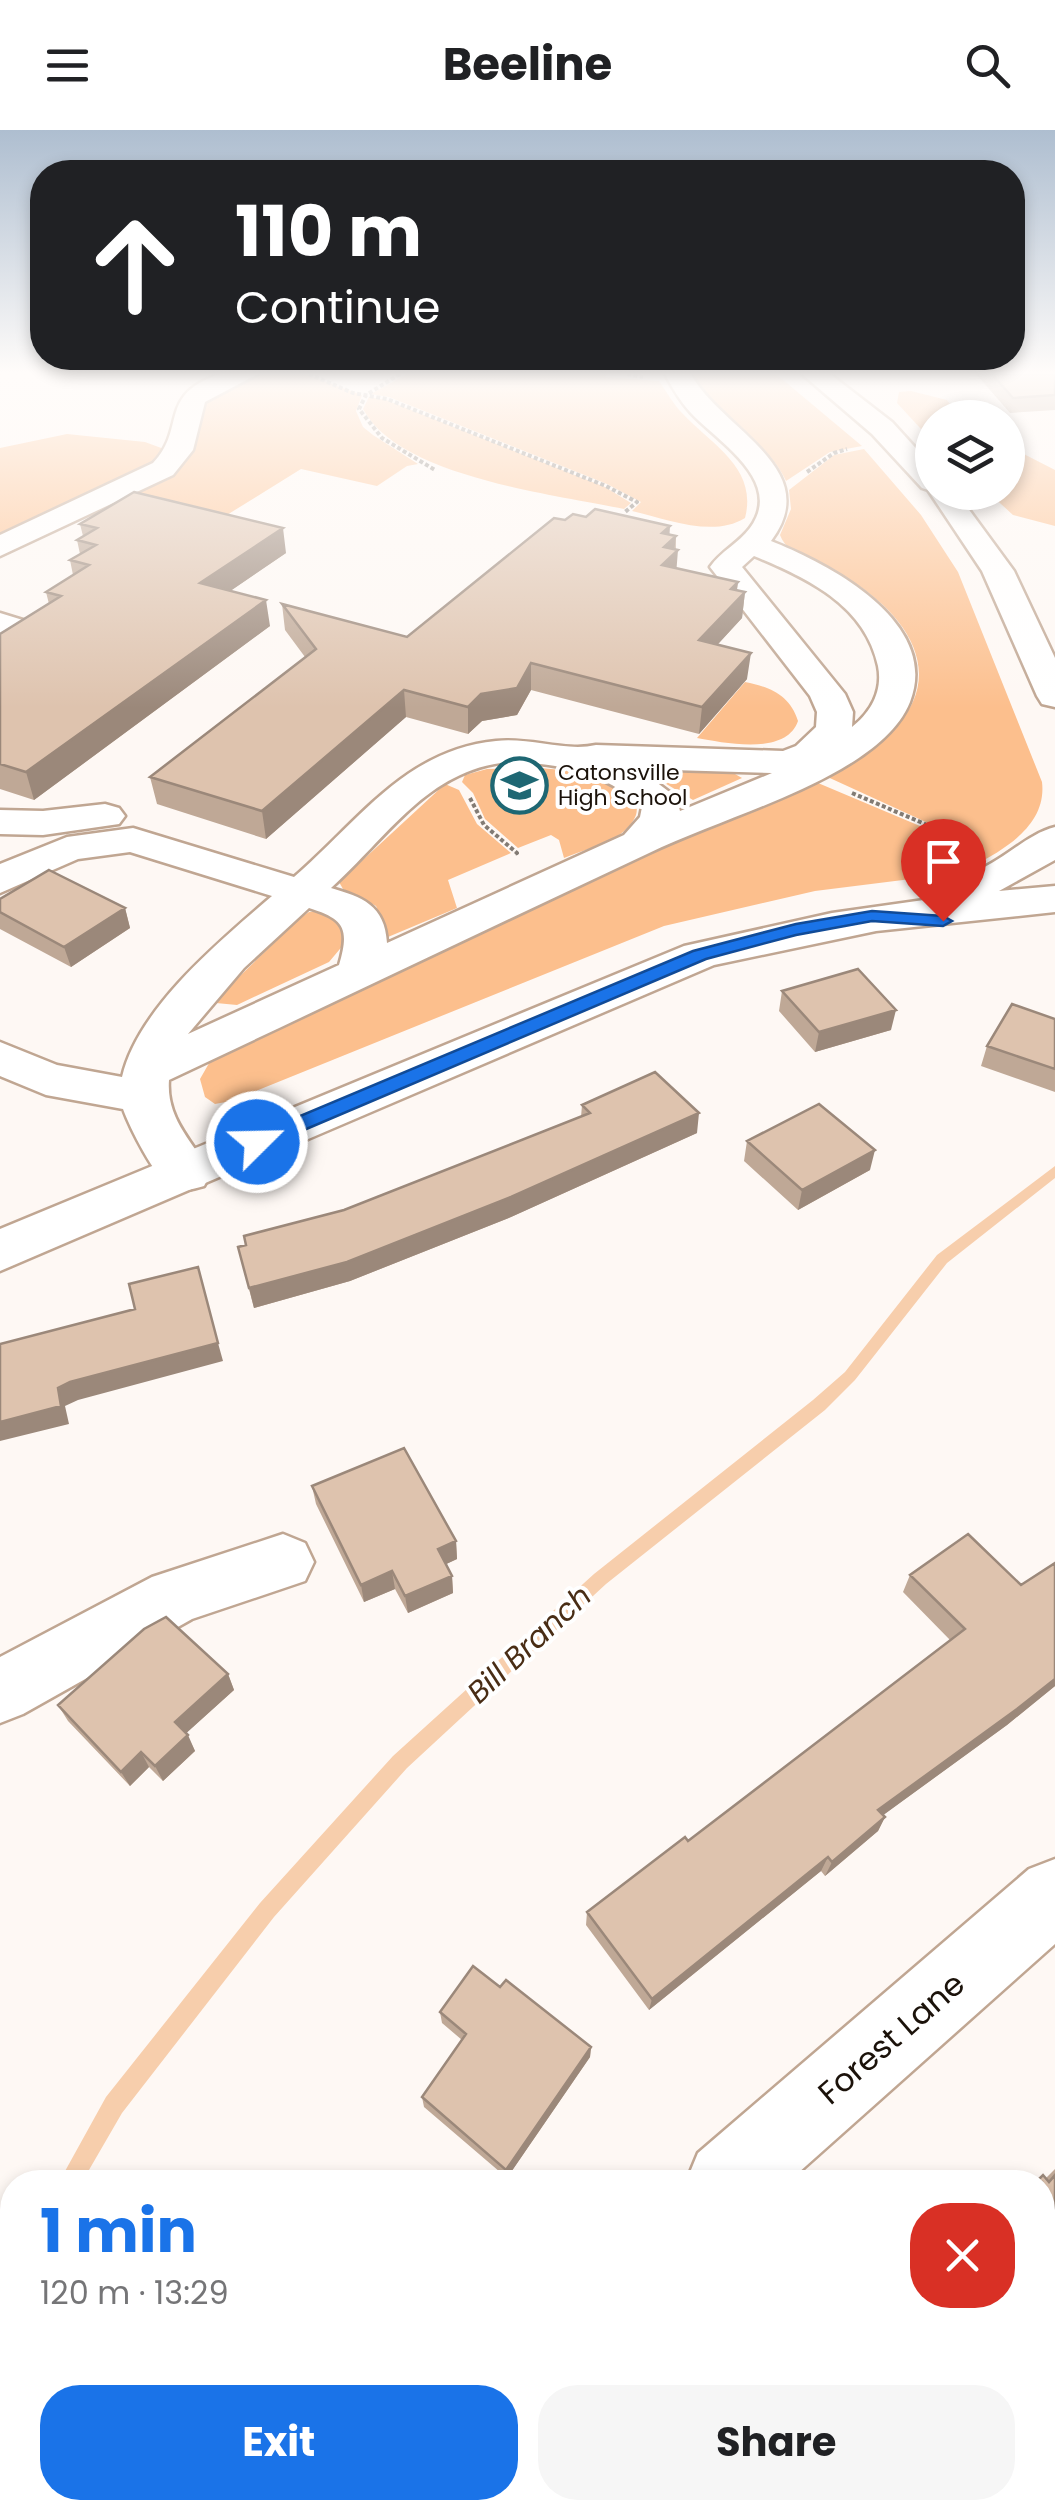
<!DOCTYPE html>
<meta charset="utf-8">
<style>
body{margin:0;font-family:Poppins,sans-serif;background:#f6f6f6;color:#202124;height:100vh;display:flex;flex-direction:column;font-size:38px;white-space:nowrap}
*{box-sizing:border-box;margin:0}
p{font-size:32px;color:#757577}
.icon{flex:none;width:55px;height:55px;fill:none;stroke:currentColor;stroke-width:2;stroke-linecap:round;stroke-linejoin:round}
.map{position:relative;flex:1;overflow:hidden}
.sheet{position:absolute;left:0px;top:2040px;width:1055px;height:350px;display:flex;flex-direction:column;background:#fff;border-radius:40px 40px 0 0;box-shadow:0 5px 15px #0003}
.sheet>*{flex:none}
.top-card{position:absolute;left:30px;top:30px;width:995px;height:210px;border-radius:40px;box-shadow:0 5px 15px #0003;background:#202124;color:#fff;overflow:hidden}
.fabs{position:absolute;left:915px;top:270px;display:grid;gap:20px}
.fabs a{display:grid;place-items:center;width:110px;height:110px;border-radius:50%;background:#fff;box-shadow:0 5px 15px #0003;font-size:50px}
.pin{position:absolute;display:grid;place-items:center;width:85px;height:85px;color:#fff;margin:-102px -42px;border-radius:50% 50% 50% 0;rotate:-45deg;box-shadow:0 0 10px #0007}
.pin .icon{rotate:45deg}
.me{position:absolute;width:110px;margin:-55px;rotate:67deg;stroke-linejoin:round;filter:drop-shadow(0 0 8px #0008)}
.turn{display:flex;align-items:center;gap:35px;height:210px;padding:0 40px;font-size:45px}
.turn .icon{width:130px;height:130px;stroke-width:2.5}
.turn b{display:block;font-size:70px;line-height:85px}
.round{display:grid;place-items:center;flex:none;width:105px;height:105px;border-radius:40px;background:#f6f6f6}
.summary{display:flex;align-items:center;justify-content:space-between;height:170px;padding:0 40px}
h1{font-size:60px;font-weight:700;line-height:75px;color:#1a73e8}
.button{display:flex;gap:20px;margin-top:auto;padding:20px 40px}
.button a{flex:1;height:115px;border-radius:40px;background:#1a73e8;color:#fff;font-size:40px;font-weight:700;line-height:115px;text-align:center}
.button a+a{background:#f6f6f6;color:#202124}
header{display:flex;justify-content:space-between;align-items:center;height:130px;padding:0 40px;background:#fff;font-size:45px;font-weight:700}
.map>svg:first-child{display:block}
.green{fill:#fcbf8d}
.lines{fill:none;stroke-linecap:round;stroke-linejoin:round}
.stream{fill:#f7ceac;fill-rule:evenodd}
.minor-casing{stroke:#c0a692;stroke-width:5}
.major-casing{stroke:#c0a692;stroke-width:5}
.path{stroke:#827b74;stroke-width:4;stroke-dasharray:4 2.5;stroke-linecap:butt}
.minor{fill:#fff;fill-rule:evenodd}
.major{fill:#fff;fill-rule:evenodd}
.wall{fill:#bfa896}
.shaded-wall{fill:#9b887a}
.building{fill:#dec3ae;stroke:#9b887a;stroke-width:2.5}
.route{fill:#1a73e8;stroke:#114b97;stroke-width:2.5}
.labels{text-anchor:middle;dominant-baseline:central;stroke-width:8;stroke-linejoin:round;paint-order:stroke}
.far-poi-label{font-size:22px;fill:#1b120a;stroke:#fff;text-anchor:start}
.water-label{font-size:30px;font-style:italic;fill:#492d15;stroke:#fff}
.near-street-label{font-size:32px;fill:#1b120a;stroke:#fff}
</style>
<header><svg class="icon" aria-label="menu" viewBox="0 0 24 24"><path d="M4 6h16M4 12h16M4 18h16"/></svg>Beeline<svg class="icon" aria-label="search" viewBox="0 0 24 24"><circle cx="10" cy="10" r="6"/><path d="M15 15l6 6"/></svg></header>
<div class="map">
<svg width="1055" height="2390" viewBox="0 0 1055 2390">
<rect width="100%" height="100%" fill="#fef8f4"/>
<path class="green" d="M253,244H304L362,265L356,281L363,297L373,305L418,334L407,336L377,356L301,339L214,393L115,369L166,343L198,280L220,256Z
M407,244H607L605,247L659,251C667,262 673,274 683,284C712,315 758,338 745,388C713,408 667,389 632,381L641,372L607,354L389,267L371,264Z
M693,244H776L862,316L830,322L786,351C765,306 713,290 693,244Z
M911,261L947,270L959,287L932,288V311L897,273L899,262Z
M369,267L386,270L605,357L631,373L624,379C553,364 399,347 363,279Z
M67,304L145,312L164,319L155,335L0,417V318Z
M1008,316L1055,340V396L1013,385L989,363L1008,362Z
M864,319L921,385L958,442L1042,652C1047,694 1007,718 975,735L955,724L966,718L928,693L821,644C846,631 873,620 893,600C949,543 905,484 850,450C829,437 789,430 780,405L791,379L789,360L834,325Z
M745,552C770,557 790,565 798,591C786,626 725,613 697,608Z
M541,638C562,640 646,648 636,685C633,694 623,703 615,708C600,716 581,721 564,728L559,710L551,705L518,718L485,689L473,663L462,652L465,645L487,639Z
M651,638L735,644L742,648L693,670L648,643Z
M803,652L818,653L920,696L952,717L939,722L959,739L935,746L815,761L664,796L231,971L215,974L205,967L200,949L212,928Z
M445,654L459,660L477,694L511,723L448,750L457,778L388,807L376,776L343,759L339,752Z
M328,780L350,807L329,832L237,875L216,873V869L300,788L309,782Z"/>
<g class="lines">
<path class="stream" d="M1055,1036V1048L947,1133L855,1250L825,1280L606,1454L407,1638L274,1787L122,1983L82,2052H59L106,1967L260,1773L393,1626L594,1444L813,1270L845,1242L937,1125Z
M12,2103V2130L0,2138V2110Z"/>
<defs>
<path id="minor" d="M220,244H258L205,272L193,320L173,345L0,426V405L153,333C187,298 157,265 220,244Z
M665,244H691C719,298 826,338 771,411C829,434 941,492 910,572C898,602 867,624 841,639C780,674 710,694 647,724C487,799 328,875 169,950C166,989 193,1012 211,1043L204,1056C192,1059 183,1063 171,1057C155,1048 130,998 123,979L46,965L0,946V912L57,935L122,947C138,878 220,811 272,766L130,722L78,729L0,763V734L67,707L133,698L294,747C359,691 405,620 496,611C529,607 566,622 596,615L783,621L796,616L816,597L817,582L810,566L710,437C721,421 739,413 750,398C785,351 718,312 691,283C680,271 673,259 665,244ZM754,426C807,448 865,475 878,536C883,561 871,582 852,597L853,582L845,564L742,437ZM508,632C558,633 605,642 642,677L640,687L624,705L387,813C385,775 362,767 331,758C388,707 427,640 508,632ZM639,639L772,643L680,681L676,667ZM309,778C344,789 350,798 339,835L188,904L244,838Z
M0,483L26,491L31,498L12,514L0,517Z
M105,674L119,678L125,686L119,694L43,705L0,704V680L43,681Z
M283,1404L305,1413L314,1432L305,1451L192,1489L23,1584L0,1593V1527L152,1447Z
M1055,1729V1814L788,2052H686L698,2023L1029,1739Z
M577,2378H669V2390H577Z"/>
<path id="major" d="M802,244H830L892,292L932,336V362H956L1014,441L1055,528V577L1042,574L1037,566L982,441L928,360L922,358L872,304Z
M1055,697V730L999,761L1055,756V782L876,801L714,835L0,1141V1099L684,816L832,783L945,767L940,760C949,748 962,747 976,741C1004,730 1027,704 1055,697Z"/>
</defs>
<use href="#minor" class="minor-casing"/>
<use href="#major" class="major-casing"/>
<path class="path" d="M309,244L353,263L387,269L606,356L637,372L625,382
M400,244L366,265L359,279L382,308L435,340
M627,244L643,247
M807,342L834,323L847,319
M852,663L925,694L957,718
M470,668L484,695L517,723L514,724"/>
<use href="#minor" class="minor"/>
<use href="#major" class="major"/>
</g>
<path class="wall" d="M976,244H1055V280L1010,283Z
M565,390L676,406V438L738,452L737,460L745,462L742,488L717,515L747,549L699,604L531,560L517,585L482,591L468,604L406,587L266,709L157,674L150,647L305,527L285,500L282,474L407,507Z
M80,394L286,423L230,461L270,496L34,670L0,659V504L49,474L46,462L73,445L70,430L80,424L77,410L83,406Z
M0,769L125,778L130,798L71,837L0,799Z
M782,861L891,900L815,922L779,881Z
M1055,889V962L981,936L987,916Z
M582,975L697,1003L511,1087L350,1151L254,1178L238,1117L344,1080L581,987Z
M747,1011L870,1040L798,1080L744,1031Z
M312,1356L456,1411L457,1429L446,1434L452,1446L453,1463L408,1483L395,1459L364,1472L316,1374Z
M1055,1433V1556L1007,1595L883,1685L885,1687L878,1701L825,1746L821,1741L649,1880L586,1795L587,1782L688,1711L950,1510L903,1462L910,1445L1021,1455Z
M228,1544L234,1560L186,1603L195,1621L163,1651L149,1637L130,1656L68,1591L58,1575Z
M500,1857L591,1917L590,1927L507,2048L424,1977L422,1967L462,1910L442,1893L440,1882Z
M1055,2039V2179L1042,2164V2052H1031L1043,2045L1046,2048Z
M842,2378H1004L1001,2390H838Z"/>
<path class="shaded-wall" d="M670,396L669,413L676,406L674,423L678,420L676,445L660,460L662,403Z
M283,398L286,423L204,479L200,453Z
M738,452L735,472L745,462L742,488L697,537L699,510L731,459Z
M266,470L270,496L34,670L26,642Z
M751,523L747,549L699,604L702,577Z
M531,533V560L517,585L482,591L468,604V577L481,564Z
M404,560L406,587L266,709L262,681Z
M125,778L130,798L71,837L64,817Z
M896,880L891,900L815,922L819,902Z
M699,983L697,1003L511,1087L350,1151L254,1178L249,1158Z
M875,1020L870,1040L798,1080L802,1060Z
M218,1213L223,1231L78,1270L65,1276L69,1294L0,1311V1292L70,1252Z
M456,1411L457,1429L440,1437L438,1419Z
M392,1441L395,1459L364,1472L361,1455Z
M452,1446L453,1463L408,1483L405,1466Z
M228,1544L234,1560L182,1607L175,1592Z
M1055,1549V1556L1007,1595L871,1694L878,1680Z
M188,1605L195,1621L163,1651L155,1636Z
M141,1622L149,1637L130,1656L121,1642Z
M885,1687L878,1701L825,1746L832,1732Z
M828,1727L821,1741L649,1880L652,1869Z
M591,1917L590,1927L507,2048L506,2040Z"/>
<path class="building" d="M992,244H1055V265L1013,268Z
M134,362L283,398L200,453L266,470L26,642L0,634V504L61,466L46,462L89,435L70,430L96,415L77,410L97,398L80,394Z
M595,379L670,396L662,403L676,406L664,417L678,420L662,435L738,452L731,459L745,462L699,510L751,523L702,577L531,533L517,558L481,564L468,577L404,560L262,681L150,647L316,519L282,474L407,507L554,388L565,390L573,384L586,387Z
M49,740L125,778L64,817L0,782V769Z
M858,839L896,880L819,902L782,861Z
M1012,874L1055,889V939L987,916Z
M655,942L699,983L511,1067L347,1132L249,1158L238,1117L246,1115L244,1106L344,1080L590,983L582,975Z
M819,974L875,1020L802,1060L747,1011Z
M198,1137L218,1213L70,1252L58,1258L61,1276L0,1292V1214L135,1179L129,1154Z
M404,1318L456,1411L438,1419L452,1446L405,1466L392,1441L361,1455L312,1356Z
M968,1404L1021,1455L1055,1433V1549L1017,1579L878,1680L885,1687L832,1732L828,1727L652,1869L587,1782L685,1707L688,1711L965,1499L910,1445Z
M166,1487L228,1544L175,1592L188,1605L155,1636L141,1622L121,1642L58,1575L144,1499Z
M473,1836L500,1857L506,1850L591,1917L506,2040L422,1967L466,1904L440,1882Z
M1043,2045L1049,2052L1055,2045V2153L1042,2138V2052H1036Z
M855,2378H1004L1001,2390H851Z"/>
<linearGradient id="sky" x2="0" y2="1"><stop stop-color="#aebed0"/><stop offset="0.42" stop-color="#fffcfa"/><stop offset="1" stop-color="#fffcfa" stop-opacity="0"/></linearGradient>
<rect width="1055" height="578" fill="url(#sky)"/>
<path class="route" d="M872,781L943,786L952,791L943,796L872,791L796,805L706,829L264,1017L257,1019L247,1012L250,1007L693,821L796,794Z"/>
<defs>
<symbol id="school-ring" viewBox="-11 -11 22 22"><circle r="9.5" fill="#fff" stroke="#1e6773" stroke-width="1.5"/><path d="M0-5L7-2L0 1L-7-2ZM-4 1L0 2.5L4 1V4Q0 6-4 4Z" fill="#1e6773"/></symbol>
</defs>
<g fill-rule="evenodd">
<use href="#school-ring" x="488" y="624" width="63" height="63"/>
</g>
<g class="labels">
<g class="far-poi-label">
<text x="558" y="642">Catonsville<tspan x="558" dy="25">High School</tspan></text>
</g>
<g class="water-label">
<text transform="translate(529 1514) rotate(-43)">Bill Branch</text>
</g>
<g class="near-street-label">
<text transform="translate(891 1908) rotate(-41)">Forest Lane</text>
</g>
</g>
</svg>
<div class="fabs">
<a><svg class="icon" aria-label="layers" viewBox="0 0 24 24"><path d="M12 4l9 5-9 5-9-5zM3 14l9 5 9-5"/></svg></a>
</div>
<div class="pin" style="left:943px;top:791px;background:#d93025"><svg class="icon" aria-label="arrive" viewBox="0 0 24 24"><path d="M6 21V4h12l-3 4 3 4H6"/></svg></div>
<svg class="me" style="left:257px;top:1012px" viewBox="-20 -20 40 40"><circle r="17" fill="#1a73e8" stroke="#fff" stroke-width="3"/><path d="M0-11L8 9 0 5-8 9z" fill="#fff"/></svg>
<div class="top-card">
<div class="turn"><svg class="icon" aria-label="ahead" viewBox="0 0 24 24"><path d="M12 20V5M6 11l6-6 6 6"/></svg><div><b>110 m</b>Continue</div></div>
</div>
<section class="sheet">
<div class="summary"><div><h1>1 min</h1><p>120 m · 13:29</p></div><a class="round" style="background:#d93025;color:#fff"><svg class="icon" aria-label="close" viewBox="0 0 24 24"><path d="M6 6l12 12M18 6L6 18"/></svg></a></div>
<div class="button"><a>Exit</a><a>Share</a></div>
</section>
</div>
